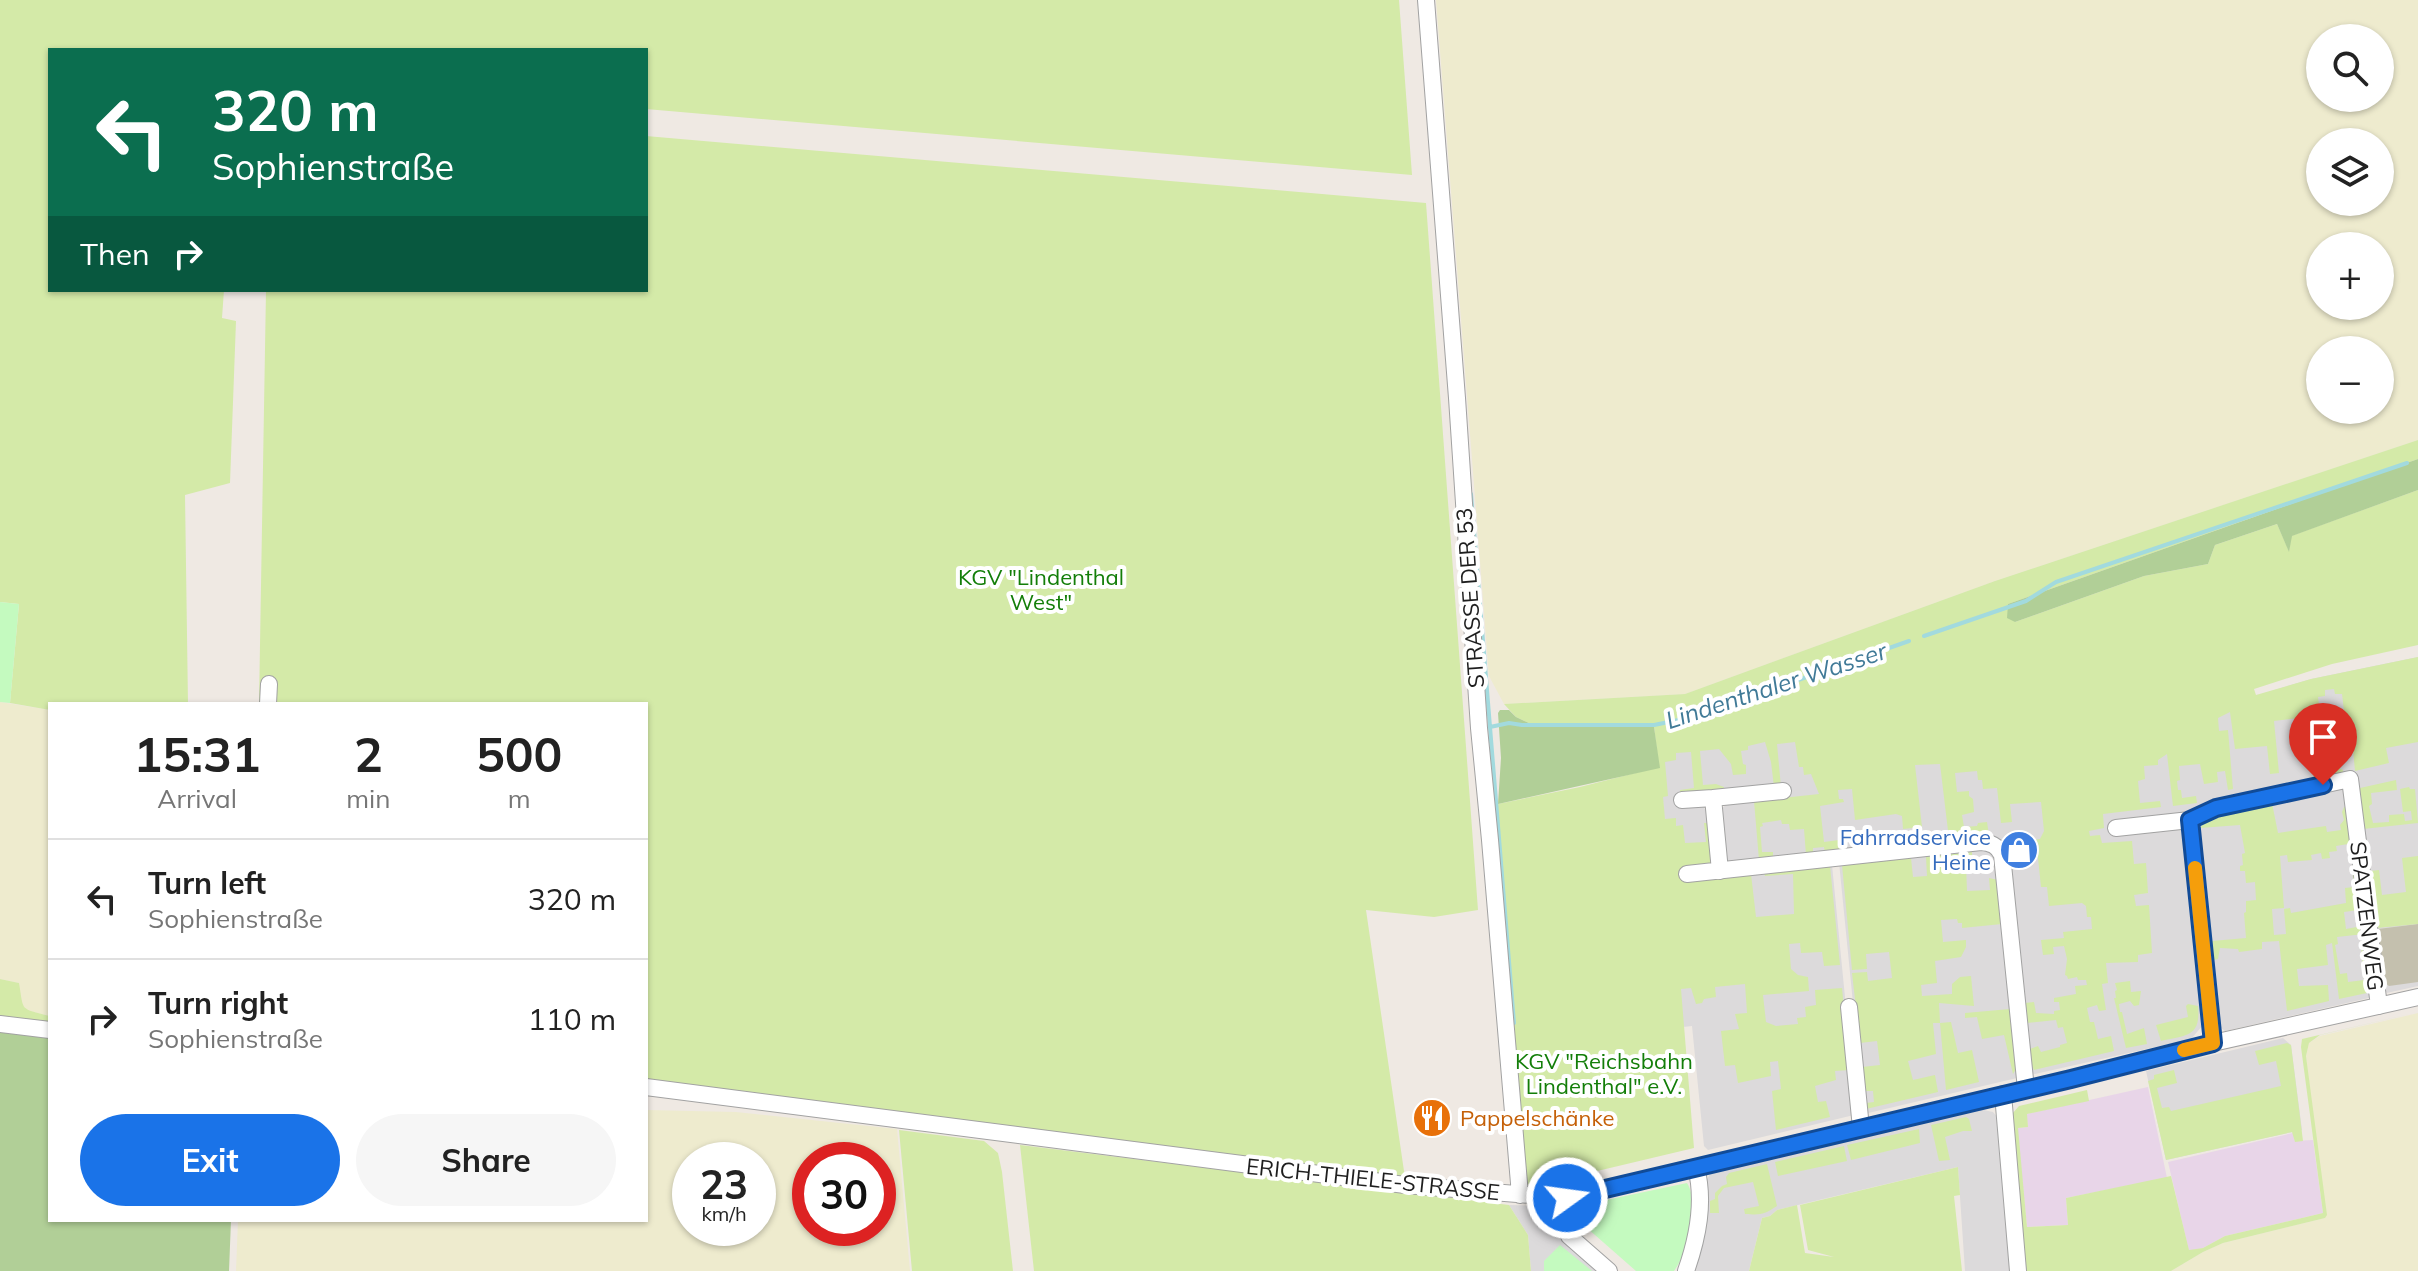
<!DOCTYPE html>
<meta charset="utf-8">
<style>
body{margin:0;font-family:Mulish,sans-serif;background:#f6f6f6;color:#222;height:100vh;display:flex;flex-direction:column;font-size:30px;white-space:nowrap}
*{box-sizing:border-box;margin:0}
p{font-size:26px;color:#767676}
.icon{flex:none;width:44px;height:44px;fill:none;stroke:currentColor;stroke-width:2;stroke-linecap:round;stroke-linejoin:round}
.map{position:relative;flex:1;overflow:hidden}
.panel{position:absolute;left:48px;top:702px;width:600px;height:520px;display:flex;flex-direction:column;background:#fff;border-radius:0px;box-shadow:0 2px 6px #0004}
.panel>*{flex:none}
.banner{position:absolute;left:48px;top:48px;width:600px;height:244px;border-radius:0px;box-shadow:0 2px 6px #0004;background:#0b6e4f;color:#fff;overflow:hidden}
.fabs{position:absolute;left:2306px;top:24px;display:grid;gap:16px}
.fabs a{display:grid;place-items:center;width:88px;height:88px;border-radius:50%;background:#fff;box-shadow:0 2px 6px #0004;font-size:40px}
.speed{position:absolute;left:672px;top:1142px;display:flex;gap:16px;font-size:40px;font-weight:700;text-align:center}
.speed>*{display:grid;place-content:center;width:104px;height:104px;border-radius:50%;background:#fff;box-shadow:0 2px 6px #0004;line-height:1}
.speed small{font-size:20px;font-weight:400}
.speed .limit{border:12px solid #d22;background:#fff;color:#111}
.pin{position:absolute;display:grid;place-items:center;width:68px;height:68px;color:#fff;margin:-82px -34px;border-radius:50% 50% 50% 0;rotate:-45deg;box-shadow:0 0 8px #0007}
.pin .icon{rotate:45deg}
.me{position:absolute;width:88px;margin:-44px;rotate:76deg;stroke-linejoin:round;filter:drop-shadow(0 0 6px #0008)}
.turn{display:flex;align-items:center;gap:28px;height:168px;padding:0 32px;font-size:36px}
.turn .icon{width:104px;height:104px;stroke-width:2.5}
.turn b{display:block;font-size:56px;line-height:68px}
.then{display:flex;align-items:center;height:76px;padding:0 32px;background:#0003;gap:16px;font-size:30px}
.eta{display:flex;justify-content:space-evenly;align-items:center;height:136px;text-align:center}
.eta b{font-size:48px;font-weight:700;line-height:56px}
.primary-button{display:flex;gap:16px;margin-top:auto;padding:16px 32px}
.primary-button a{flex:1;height:92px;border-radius:48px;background:#1a73e8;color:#fff;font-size:32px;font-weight:700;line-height:92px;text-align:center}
.primary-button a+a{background:#f6f6f6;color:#222}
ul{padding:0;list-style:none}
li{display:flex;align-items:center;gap:24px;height:120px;padding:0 32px;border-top:2px solid #e0e0e0}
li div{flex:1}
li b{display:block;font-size:30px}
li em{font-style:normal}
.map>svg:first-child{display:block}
.residential{fill:#dcdadb}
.industrial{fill:#e8d5e8}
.construction{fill:#c4c0ae}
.farmland{fill:#eeebce;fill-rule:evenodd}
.grass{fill:#d4eaa8}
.forest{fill:#b1cf97}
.park{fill:#c4fabf}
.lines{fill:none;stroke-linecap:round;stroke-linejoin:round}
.stream{stroke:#a2dade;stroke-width:4}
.minor-casing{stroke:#a2a2a2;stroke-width:18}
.minor{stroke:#fff;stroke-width:16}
.route-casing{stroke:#114b97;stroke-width:20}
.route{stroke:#1a73e8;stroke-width:14}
.slow{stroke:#f59e0b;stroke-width:14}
.labels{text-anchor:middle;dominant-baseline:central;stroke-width:8;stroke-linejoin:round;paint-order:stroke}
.park-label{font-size:22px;fill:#137e09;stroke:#fff}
.street-label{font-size:22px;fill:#1e1e1e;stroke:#fff}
.shop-label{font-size:22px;fill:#366cbe;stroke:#fff;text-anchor:end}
.food-label{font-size:22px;fill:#c56008;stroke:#fff;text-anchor:start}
.water-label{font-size:24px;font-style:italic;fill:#407a97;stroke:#fff}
</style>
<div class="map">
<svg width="2418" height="1271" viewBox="0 0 2418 1271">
<rect width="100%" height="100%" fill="#efe9e3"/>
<path class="residential" d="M2418,657V986L2387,993L2379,982L2354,773L2206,804L2185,812L2203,1025L2191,1039L2035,1074L2031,1073L2006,848L1728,862L1726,860L1721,809L1727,804L1680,796L1682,808L1701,806L1708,811L1713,862L1832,865L1856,1109L1854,1115L1708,1150L1704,1146L1692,1026L1683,1027L1660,768L1693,722L2212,720L2255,696L2311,679Z
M2345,787L2373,997L2225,1031L2216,1024L2197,829L2208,815Z
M1994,848L2019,1071L2017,1078L1864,1114L1839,862Z
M2283,1038L2291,1045L2302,1130L2166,1160L2146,1071Z
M1979,1109L1993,1112L1998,1118L2012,1271H1965L1958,1167L1777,1210L1770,1216L1762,1218L1749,1271H1691L1706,1181L1711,1172Z
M1509,1205L1539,1206L1553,1215L1557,1231L1564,1240L1601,1271H1531L1528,1235Z"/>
<path class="industrial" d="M2148,1087L2167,1178L2066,1198L2068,1225L2027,1227L2017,1128L2028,1127L2026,1114Z
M2293,1133L2295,1141L2313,1140L2323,1213L2225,1236L2203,1248L2189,1251L2168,1162Z"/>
<path class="construction" d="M2418,924V982L2389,986L2385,983L2378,929Z"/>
<path class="farmland" d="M1436,0H2418V440L1995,581L1685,694L1504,704L1489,676ZM2320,38H2380V98H2320ZM2320,142H2380V202H2320ZM2320,246H2380V306H2320ZM2320,350H2380V410H2320Z
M0,702L50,710V1016L25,1010L19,1000V983L0,979Z
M2418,1013V1271H2171L2203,1252L2223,1243L2325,1218L2306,1056L2309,1043L2320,1036Z
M646,1110L736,1112L897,1129L910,1271H236L238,1220H646ZM690,1160H758V1228H690ZM810,1160H878V1228H810Z"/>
<path class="grass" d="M0,0H1399L1412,175L646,109V50H50V290H224L222,318L236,321L230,483L185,495L188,704H50V710L10,703L19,604L0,602Z
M646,136L1426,203L1478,910L1434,917L1366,910L1405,1178L646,1079V704H259L266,290H646Z
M2418,440V459L2008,604L2015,622L2144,576L2208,564L2215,545L2277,524L2289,551L2291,536L2418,490V645L2332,664L2254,689L2256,695L2311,679L2418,657V742L2386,748L2389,763L2355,771L2351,728H2346L2342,694H2335L2334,689L2325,690V696L2318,697L2323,736L2329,735L2330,740L2340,739L2339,734L2345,733L2348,736L2351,756L2338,758L2340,769L2343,770V772L2314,779L2308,717L2274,721L2279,773L2270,774L2267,746L2235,749L2230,712L2218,718L2219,731L2228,730L2233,789L2228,790L2225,771L2217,772L2218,782L2204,784L2200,764L2179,766L2180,780L2177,781L2178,790H2181L2182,798L2196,796L2197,803L2173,806L2167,754L2158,760V765L2144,766L2145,779L2138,781L2140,803L2160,801L2161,807L2103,814L2104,828L2089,831L2090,836L2100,835L2102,843L2132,841L2134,864L2146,863L2148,893L2134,895L2136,906L2149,905L2152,953L2138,955V962L2106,963L2108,983L2102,984L2106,1010L2099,1011L2097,1005L2087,1008L2090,1022H2094L2098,1039L2111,1036L2114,1051L2034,1070L2032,1066L2030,1049L2038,1046L2041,1052L2060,1047V1045L2067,1043L2063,1027L2058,1028L2056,1020L2027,1023L2025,1003L2034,1002L2036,1013L2054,1014V1011L2060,1010L2059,1002H2054V998L2076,994L2075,986L2087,985L2086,980H2078L2077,977L2068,979L2067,976L2065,975L2067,959L2064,946L2053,947L2054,954L2043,955L2041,940L2064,938L2063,932L2092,929L2091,917H2087L2086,906L2082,903L2049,906L2047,887H2041L2038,858H2030L2028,841L2040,839L2044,831L2041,802L2010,804L2012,822L2001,823L1997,788L1983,789L1982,780H1978L1977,771L1955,773L1957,792L1969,791V796L1973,799L1974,812L1962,815L1964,827L1977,826L1978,823L1987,822L1989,835L1949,839L1940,764L1915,765L1922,827L1903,829L1902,816L1896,814L1855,820L1852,789L1838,790L1839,799H1843L1844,802L1820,806L1824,842L1846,839L1842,852L1825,853L1824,847L1813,848V854L1806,855L1804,829L1790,830L1789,824H1782L1781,820L1762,823L1763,826L1760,827L1762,852H1773V859L1759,860L1754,801L1819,794L1811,774L1804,775L1803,767H1799L1795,742L1777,744L1781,787H1774L1771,762L1765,742L1748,746V750L1741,751L1743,764L1746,765V774L1733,775L1731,764L1719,749L1700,751L1703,785L1716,784L1724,787V791L1680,795V790L1694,788L1691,752L1676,753V760L1665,762L1668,796L1663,797L1665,819L1676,818V826L1683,825L1685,843L1706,842L1704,823H1710L1714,859L1751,874L1756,917L1794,914L1793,874L1765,876L1764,873L1830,866L1840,965L1824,966L1822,952L1801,953L1800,943L1789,944L1791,969L1798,975L1808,977L1809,991L1763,995L1766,1022L1776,1026L1798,1024L1797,1018L1806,1017L1805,1007L1816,1005L1815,990L1842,988L1850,1070L1835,1071L1836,1080L1815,1086L1818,1102L1826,1101L1830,1117L1776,1130L1772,1091L1781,1089L1778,1061L1770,1062L1771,1076L1738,1083L1735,1065L1725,1066L1721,1031L1739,1029L1735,1014L1747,1013L1745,984L1715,987L1716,997L1704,999L1702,1003L1696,1004L1691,988L1681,989L1694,1148L1530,1187L1526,1180L1490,802L1498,804L1580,787L1659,767L1654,727L1531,724L1516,717L1504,704L1685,694L1995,581Z
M2396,780L2397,790L2371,793L2372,804L2369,806L2373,823L2389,822V815L2404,814L2405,821L2412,820L2411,811L2403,812L2400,789L2409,787L2410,789H2415L2418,823L2363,829L2358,792L2360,788Z
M2272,803L2278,833L2326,826L2327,832L2341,830L2340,825L2344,820L2342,812L2344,807L2349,806L2352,840L2348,844L2336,846L2337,851L2329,852L2330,858L2322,859L2321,853L2311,855L2312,860L2288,862L2287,855L2280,856L2284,908L2272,909L2274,935L2286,934L2284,909L2290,908L2291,913L2346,903L2345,888L2354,887L2352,867L2356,868L2361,907L2358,910L2344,912L2346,929L2362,926L2364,934L2337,937L2338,944L2335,945L2340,974L2347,973L2348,982L2364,980L2361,946L2365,943L2371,988L2367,993L2339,999L2332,943L2326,945L2328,965L2297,969L2299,986L2328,985L2329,1001L2287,1011L2279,941L2262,942V949L2239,952L2238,949L2220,948L2218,959L2214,960L2212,941L2246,938L2244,913L2246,912V901L2256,900L2255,882L2246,883L2245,871H2240V866L2243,865L2242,854L2245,853L2240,825L2200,828L2209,816Z
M1972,852V864H1966L1967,891L1990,890L1989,878L1998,880L2002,924L1962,928V923H1958L1957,919L1941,920L1943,942L1966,940V947L1961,957L1935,961L1937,983L1921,985L1922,996L1952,994V984L1960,977L1971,976L1974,1006L1939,1003L1940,1023H1933L1936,1054L1908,1061L1913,1080L1935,1075L1938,1092L1866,1109V1103L1874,1102L1873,1091H1865L1862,1067L1880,1065L1877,1041L1860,1043L1852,973L1867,972L1868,981L1892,978L1889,952L1866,954L1867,969L1852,970L1842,865L1911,858L1913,877L1927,876L1926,857Z
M2418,856V924L2377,928L2370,871L2379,870L2382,895L2406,892L2402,858Z
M0,979L19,983C24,1012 19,1008 50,1016V1024L0,1017Z
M2130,981L2131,992L2141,991L2139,1005L2134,1006L2130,1001L2119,1004L2120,1012H2122L2127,1034L2144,1028L2147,1044L2126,1048L2114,998H2116L2115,991L2117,990L2115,983Z
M2188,1004L2198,1006C2201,1037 2187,1035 2161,1041L2156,1025L2188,1017L2186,1006Z
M2010,1009L2016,1069L2013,1074L2004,1035L1982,1039L1977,1017L1965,1018V1013Z
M2418,1012L2320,1035L2309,1043L2306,1056L2327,1215L2325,1218L2223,1243L2203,1252L2171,1271H2024L2012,1114L2019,1106L2087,1090L2089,1101L2027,1114L2028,1127L2018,1128L2027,1227L2068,1225L2066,1198L2171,1176L2189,1250L2203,1248L2225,1236L2323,1213L2301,1047L2302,1039Z
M1951,1022L1958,1053L1972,1050L1979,1082L1946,1090L1940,1023Z
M2287,1043L2291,1045L2303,1141L2295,1142L2292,1132L2166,1160L2148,1081L2154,1079V1075L2174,1070L2177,1083L2157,1088L2162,1108L2169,1107L2171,1111L2281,1086L2276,1061L2259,1065L2255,1051Z
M1966,1117L1969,1119L1972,1131H1963L1945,1137L1950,1160L1939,1161L1931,1125Z
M1919,1129L1920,1143L1851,1160L1847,1145Z
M899,1130L984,1141L998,1153L1002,1172L1013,1271H912Z
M1020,1145L1509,1205L1528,1235L1531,1271H1034Z
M1844,1146L1847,1161L1778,1176L1775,1162Z
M1767,1164L1777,1206C1763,1215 1761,1215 1745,1214L1744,1209L1759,1206L1753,1182L1724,1188L1718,1196L1719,1213H1710V1201L1715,1199V1193L1722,1186L1727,1184L1726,1177L1729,1173Z
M1958,1167L1960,1195L1954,1196L1962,1271H1749L1762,1218L1770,1216L1777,1210L1797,1205L1805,1253L1834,1257L1808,1250L1800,1205Z"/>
<path class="forest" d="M2418,459V490L2292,536L2289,552L2277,524L2215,545L2208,564L2144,576L2015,622L2007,618L2008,604Z
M1500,710H1509L1516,717L1531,724L1654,727L1660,768L1498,804L1501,758L1498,713Z
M0,1030L50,1035V1220H231L229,1271H0Z"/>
<path class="park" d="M0,602L19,604L10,703L0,702Z
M1687,1183C1700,1204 1689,1251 1674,1271H1636L1587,1228L1592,1203Z
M1560,1245L1592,1271H1544V1261Z"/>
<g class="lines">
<path class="stream" d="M1471,494L1490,727L1509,723L1522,725H1654L1693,717L1909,641
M1924,636L2026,601L2056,582L2407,463
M1490,727L1514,1023"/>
<defs>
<path id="minor" d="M1426,0L1457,398L1479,728L1490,840L1520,1195
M268,704L269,684
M1682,800L1713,798
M2190,820L2213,1043
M2116,828L2190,820L2216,808L2350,779L2379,1006
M1720,871L1713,798L1783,791
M1687,874L1981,842C1991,843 1997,845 2002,855L2026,1089
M1849,1007L1861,1128
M0,1024L50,1030
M646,1087L1405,1185L1567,1198L2071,1079L2213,1043L2418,997
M2003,1094L2018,1271
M1567,1198V1226L1569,1236L1609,1271
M1686,1271C1698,1237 1705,1202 1696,1167"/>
</defs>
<use href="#minor" class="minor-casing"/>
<use href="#minor" class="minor"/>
</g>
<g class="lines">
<defs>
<path id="route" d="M1567,1198L2071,1079L2213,1043L2190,820L2216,808L2323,785"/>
</defs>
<use href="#route" class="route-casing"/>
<use href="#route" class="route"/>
<path class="slow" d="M2184,1050L2213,1043L2195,868"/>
</g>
<defs>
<symbol id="shop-disc" viewBox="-11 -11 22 22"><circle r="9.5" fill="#3f7fe0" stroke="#fff"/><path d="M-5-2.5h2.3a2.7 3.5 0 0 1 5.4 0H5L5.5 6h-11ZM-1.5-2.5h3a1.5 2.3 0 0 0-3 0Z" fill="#fff"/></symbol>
<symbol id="restaurant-disc" viewBox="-11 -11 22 22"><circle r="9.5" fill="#e8710a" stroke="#fff"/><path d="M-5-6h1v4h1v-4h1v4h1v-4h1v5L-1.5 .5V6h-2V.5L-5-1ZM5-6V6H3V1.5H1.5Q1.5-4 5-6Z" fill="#fff"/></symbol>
</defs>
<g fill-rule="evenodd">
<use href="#shop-disc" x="1997" y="828" width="44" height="44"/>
<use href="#restaurant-disc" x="1410" y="1096" width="44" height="44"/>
</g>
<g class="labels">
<g class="park-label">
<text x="1041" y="577">KGV "Lindenthal<tspan x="1041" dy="25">West"</tspan></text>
<text x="1604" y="1061">KGV "Reichsbahn<tspan x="1604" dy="25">Lindenthal" e.V.</tspan></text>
</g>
<g class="street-label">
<text transform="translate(1470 598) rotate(-94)">STRASSE DER 53</text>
<text transform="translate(2367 916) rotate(83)">SPATZENWEG</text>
<text transform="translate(1373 1179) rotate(6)">ERICH-THIELE-STRASSE</text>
</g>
<g class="shop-label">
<text x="1991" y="837">Fahrradservice<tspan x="1991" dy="25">Heine</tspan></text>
</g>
<g class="food-label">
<text x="1460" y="1118">Pappelschänke</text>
</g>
<g class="water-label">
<text transform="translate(1776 685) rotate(-18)">Lindenthaler Wasser</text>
</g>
</g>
</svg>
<div class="fabs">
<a><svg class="icon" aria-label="search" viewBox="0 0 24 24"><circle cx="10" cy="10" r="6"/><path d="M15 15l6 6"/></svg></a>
<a><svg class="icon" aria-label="layers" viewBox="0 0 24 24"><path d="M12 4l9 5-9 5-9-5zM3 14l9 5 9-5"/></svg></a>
<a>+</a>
<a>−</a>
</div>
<div class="speed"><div>23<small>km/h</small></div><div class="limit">30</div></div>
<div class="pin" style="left:2323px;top:785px;background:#d93025"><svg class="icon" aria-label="arrive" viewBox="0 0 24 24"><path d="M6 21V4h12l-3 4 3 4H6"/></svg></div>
<svg class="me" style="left:1567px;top:1198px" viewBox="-20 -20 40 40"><circle r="17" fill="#1a73e8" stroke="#fff" stroke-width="3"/><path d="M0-11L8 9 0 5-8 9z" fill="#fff"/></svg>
<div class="banner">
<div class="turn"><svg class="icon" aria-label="left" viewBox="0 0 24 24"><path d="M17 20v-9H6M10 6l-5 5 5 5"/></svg><div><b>320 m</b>Sophienstraße</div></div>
<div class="then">Then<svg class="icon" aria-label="right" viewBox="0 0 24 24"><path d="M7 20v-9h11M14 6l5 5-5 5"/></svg></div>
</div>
<section class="panel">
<div class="eta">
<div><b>15:31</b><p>Arrival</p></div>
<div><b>2</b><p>min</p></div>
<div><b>500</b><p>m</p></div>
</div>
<ul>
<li><svg class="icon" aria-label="left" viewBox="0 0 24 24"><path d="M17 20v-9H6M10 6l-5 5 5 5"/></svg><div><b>Turn left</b><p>Sophienstraße</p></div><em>320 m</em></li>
<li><svg class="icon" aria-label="right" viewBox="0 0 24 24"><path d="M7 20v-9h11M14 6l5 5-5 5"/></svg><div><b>Turn right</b><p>Sophienstraße</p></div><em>110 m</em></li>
</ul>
<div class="primary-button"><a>Exit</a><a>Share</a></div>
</section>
</div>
